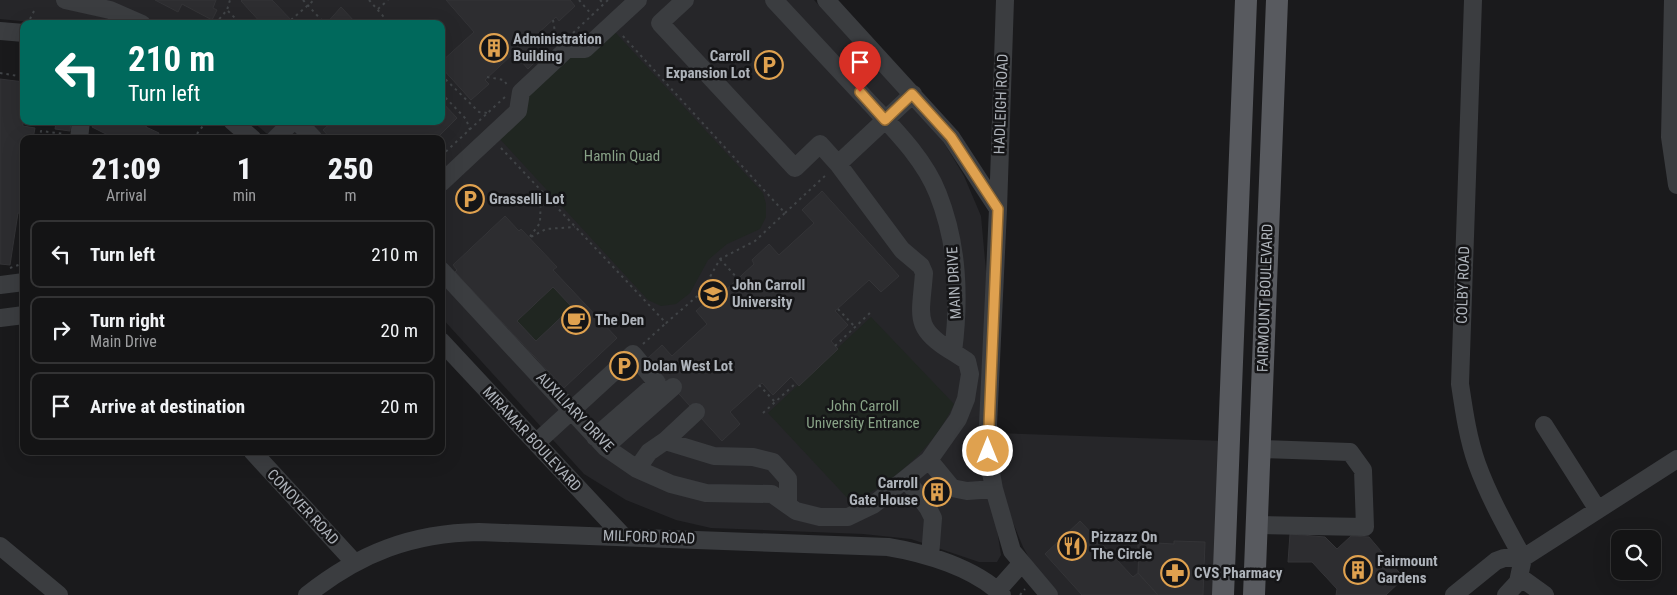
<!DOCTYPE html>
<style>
body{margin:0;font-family:"Roboto Condensed",sans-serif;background:#1d1d1e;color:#f1f3f6;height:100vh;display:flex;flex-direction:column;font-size:19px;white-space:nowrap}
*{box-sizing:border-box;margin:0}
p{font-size:16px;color:#9d9ea0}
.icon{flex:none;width:28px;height:28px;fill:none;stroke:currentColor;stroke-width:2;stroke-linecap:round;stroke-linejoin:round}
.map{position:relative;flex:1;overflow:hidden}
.side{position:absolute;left:20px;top:135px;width:425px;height:320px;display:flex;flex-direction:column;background:#141415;border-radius:10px;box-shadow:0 5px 20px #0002,0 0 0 1px #333334}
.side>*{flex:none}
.banner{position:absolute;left:20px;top:20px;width:425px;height:105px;border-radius:10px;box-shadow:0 5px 20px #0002,0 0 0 1px #333334;background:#00695c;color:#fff;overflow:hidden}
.fabs{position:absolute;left:1611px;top:530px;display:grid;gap:10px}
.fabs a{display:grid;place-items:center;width:50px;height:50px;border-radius:10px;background:#141415;box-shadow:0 5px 20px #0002,0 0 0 1px #333334;font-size:25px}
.pin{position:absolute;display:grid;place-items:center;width:42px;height:42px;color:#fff;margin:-51px -21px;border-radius:50% 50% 50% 0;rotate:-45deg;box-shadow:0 0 5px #0007}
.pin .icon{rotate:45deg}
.me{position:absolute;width:55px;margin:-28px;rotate:0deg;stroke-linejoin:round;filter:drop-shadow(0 0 4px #0008)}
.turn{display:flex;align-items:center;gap:18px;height:105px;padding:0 25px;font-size:22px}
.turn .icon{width:65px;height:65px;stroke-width:2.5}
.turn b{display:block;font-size:35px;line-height:42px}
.eta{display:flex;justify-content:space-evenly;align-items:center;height:85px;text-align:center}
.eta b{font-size:30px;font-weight:800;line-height:35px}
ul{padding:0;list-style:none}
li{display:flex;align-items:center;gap:15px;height:68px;margin:0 10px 8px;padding:0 15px;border:2px solid #333334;border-radius:10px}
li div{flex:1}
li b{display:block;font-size:19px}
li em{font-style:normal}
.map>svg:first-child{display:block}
.built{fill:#262629}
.green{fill:#202621}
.building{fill:#2d2d30;stroke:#343437;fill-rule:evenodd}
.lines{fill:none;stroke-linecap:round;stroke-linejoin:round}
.path{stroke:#414447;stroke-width:2;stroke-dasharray:2.5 4;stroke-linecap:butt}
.minor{stroke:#3b3d40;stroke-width:18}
.major{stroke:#585a5f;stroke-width:22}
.route-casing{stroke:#916933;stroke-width:12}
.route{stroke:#dfa14f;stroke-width:9}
.labels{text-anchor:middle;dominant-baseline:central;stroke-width:5;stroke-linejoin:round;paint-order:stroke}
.poi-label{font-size:15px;font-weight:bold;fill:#aeb3ba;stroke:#151517;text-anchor:start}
.street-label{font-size:15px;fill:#aeb3ba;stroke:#151517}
.park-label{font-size:15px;fill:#88a287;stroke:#151517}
</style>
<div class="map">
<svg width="1677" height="595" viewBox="0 0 1677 595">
<rect width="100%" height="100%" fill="#1a1a1c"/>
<path class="built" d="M0,0H814L940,136L964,176L981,216L986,271L996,523L1001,555L997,562H979L911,539L863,534L711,528L676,520L626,500L584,474L441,317V139H273L252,121H441V24H50L0,19Z
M996,433L1225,441L1218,595H1058L1037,572L1023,547L1009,513L1000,483Z"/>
<path class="green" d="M615,32L763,193L766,204V217L760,229L727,244L708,260L690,293L676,304L661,306L648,300L500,139L527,95L570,57Z
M553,287L572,307L536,341L517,321Z
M871,317L954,404C934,448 894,481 852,503L768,413Z"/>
<path class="building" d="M155,0H216L213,8L217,10L212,20L182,4L178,12Z
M242,0H272L295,24H262L241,1Z
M446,0H570L575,6L559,21L556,17L527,43L540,57L528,69L514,53L485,80L489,84L471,100L441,67V62L474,32Z
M341,7L357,24H326Z
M0,79L24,82L23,126L35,128L33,139H24V214L18,213L10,265L0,264Z
M441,101L457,118L436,139H331L323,130L333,121H441Z
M46,121H71L70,131L55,129L56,123Z
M95,121H148L146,127L159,133L156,139H116L92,127Z
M822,191L899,276L881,292L869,280L835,311L848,325L831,341L838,349L799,386L791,377L773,395L762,383L730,412L740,424L722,441L647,359L662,345L672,356L707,324L696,311L716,293L719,296L754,264L752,260L769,244L779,255L814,223L802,210Z
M505,216L519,231L521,229L557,267L553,270L617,338L564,388L455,272L457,270L453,265ZM553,287L572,307L536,341L517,321Z
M934,483L946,496L941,501L929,487Z
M1080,521L1133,577L1138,573L1158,595H1082L1045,554Z
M1290,534L1325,537L1337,549L1351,536L1369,537L1404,578L1386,595H1336L1337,589L1312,562H1288Z
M1174,541L1205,542L1203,595H1158L1138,573L1139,549H1138V542L1174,544Z"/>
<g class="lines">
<path class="path" d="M303,0L325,24
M369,0L390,24
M579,0L592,15
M600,0L604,4
M378,9L388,0
M228,11L241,24
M30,19L34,11
M291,20L314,0
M553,20L555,32L559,36
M215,24L227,10L230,0
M573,33L608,0
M0,73L24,77
M441,75L479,112L488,113
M487,77L504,80L507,85
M441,93L466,119L470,130
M40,139L41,131L65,134
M111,139L112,137
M193,139L206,122
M441,147L446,151
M501,148L666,323L701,293L720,259L755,241L785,213L622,35
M441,156L506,96
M541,192L540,223L529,238L546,229L575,227
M785,213L827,174
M720,259L738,279
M10,268L24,263
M838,309L855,327
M643,344L665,324
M835,346L871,312
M759,385L775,402
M763,413L796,383
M1020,595L1025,589"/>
<path class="minor" d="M65,0L110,10L142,24
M685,0L660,23L795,168L820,144L838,164L913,94
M826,0L951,137L998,209L988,425L990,467L994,489L1012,551L1049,595
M1473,0L1460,384C1464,411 1468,439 1477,464C1489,497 1506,527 1523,558
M1673,0L1670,137L1677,185
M0,31L24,33
M232,121L253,139
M297,121L314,139
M79,139L81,121
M275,139L293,121
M838,164L902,250L921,266L924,273C921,316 912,328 953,352
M441,183L518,111L521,92L567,49H585L638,0
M998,209L1005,0
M441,270L605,447L637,469L671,484L706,493L772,494L796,511L820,517H848L873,505L929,460L958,419L966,399L970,374L967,361L953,352C960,297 958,245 938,194C924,158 893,128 867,100C836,67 805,33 774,0
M0,285L24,282
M0,318L24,315
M441,341L623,536
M1544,425L1598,510
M665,441L696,412
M536,443L633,354L657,383L595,437
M605,447L673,387
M252,451L354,562
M929,460L952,488L967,491L994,489
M637,469L649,452L665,441L714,456L753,457L773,462L788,479V505
M906,479L928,508L933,518L930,557
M1257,525L1365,527L1363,470L1350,452L1259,449
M0,546L59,595
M1520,577L1545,595
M997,591L1021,564
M307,595C360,553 412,533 479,532L888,547C925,553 975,568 1002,595
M1454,595L1496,561L1504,558H1523L1677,459
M1506,595L1518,582L1523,558"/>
<path class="major" d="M1223,595L1246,0
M1254,595L1277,0"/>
</g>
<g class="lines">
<defs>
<path id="route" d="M860,92L885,120L912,94L951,137L998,209L988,451"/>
</defs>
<use href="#route" class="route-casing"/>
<use href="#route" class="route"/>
</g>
<defs>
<symbol id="building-ring" viewBox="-11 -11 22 22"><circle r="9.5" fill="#151517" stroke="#dfa14f" stroke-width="1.5"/><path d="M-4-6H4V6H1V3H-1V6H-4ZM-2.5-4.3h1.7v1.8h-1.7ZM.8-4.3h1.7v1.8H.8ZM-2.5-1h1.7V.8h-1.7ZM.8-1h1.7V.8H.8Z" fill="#dfa14f"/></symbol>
<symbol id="parking-ring" viewBox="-11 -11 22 22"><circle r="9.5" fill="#151517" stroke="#dfa14f" stroke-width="1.5"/><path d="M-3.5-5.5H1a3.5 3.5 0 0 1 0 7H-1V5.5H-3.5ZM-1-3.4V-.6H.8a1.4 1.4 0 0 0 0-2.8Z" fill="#dfa14f"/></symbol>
<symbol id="university-ring" viewBox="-11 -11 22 22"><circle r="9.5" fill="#151517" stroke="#dfa14f" stroke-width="1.5"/><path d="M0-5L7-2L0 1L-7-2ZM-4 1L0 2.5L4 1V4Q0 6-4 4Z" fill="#dfa14f"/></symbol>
<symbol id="cafe-ring" viewBox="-11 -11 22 22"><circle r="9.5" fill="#151517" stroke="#dfa14f" stroke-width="1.5"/><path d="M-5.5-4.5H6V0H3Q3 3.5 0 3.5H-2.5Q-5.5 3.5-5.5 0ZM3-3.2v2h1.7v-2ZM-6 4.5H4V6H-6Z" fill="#dfa14f"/></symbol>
<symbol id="restaurant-ring" viewBox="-11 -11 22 22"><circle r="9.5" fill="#151517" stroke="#dfa14f" stroke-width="1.5"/><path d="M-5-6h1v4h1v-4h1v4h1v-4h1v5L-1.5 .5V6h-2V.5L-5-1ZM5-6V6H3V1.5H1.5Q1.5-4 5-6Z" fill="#dfa14f"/></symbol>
<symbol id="pharmacy-ring" viewBox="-11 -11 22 22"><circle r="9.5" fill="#151517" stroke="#dfa14f" stroke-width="1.5"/><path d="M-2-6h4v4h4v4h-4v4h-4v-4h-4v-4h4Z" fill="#dfa14f"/></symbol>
</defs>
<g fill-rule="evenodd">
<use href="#building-ring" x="478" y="32" width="32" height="32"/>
<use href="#parking-ring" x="753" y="49" width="32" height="32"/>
<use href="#parking-ring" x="454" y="183" width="32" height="32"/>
<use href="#university-ring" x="697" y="278" width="32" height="32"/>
<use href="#cafe-ring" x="560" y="304" width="32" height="32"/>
<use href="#parking-ring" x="608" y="350" width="32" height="32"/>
<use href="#building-ring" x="921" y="476" width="32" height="32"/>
<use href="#restaurant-ring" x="1056" y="530" width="32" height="32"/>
<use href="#building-ring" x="1342" y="554" width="32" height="32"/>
<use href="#pharmacy-ring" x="1159" y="557" width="32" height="32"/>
</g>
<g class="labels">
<g class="poi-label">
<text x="513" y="39">Administration<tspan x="513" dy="17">Building</tspan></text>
<text x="750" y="56" text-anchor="end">Carroll<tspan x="750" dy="17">Expansion Lot</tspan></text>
<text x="489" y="199">Grasselli Lot</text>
<text x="732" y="285">John Carroll<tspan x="732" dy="17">University</tspan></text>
<text x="595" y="320">The Den</text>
<text x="643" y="366">Dolan West Lot</text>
<text x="918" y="483" text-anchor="end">Carroll<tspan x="918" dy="17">Gate House</tspan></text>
<text x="1091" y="537">Pizzazz On<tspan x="1091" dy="17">The Circle</tspan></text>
<text x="1377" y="561">Fairmount<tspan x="1377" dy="17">Gardens</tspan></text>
<text x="1194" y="573">CVS Pharmacy</text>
</g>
<g class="street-label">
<text transform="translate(1001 104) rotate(-88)">HADLEIGH ROAD</text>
<text transform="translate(954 283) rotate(-93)">MAIN DRIVE</text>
<text transform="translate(1463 285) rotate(-88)">COLBY ROAD</text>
<text transform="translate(1265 298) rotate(-88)">FAIRMOUNT BOULEVARD</text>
<text transform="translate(575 412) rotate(46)">AUXILIARY DRIVE</text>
<text transform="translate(532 439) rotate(47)">MIRAMAR BOULEVARD</text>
<text transform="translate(303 507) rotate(47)">CONOVER ROAD</text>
<text transform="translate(649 537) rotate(2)">MILFORD ROAD</text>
</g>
<g class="park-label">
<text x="622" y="156">Hamlin Quad</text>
<text x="863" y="406">John Carroll<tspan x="863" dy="17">University Entrance</tspan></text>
</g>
</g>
</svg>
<div class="fabs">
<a><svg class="icon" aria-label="search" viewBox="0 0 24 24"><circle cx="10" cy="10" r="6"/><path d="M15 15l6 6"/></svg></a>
</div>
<div class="pin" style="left:860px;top:92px;background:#d93025"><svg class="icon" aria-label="arrive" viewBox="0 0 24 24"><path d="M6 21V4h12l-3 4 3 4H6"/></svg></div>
<svg class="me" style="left:988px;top:451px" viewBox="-20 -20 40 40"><circle r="17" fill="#dfa14f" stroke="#fff" stroke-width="3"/><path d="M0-11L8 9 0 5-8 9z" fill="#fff"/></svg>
<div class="banner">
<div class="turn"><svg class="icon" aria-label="left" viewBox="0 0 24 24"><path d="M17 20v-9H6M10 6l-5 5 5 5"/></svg><div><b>210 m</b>Turn left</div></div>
</div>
<section class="side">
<div class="eta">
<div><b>21:09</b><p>Arrival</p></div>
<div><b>1</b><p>min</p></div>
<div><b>250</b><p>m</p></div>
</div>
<ul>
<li><svg class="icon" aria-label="left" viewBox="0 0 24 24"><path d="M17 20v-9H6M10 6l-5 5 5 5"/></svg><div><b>Turn left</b></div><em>210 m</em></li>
<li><svg class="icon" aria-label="right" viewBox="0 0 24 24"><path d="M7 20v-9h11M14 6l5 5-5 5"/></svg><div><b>Turn right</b><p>Main Drive</p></div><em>20 m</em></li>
<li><svg class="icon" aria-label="arrive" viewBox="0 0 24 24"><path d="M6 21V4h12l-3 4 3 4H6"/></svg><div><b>Arrive at destination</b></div><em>20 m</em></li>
</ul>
</section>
</div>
